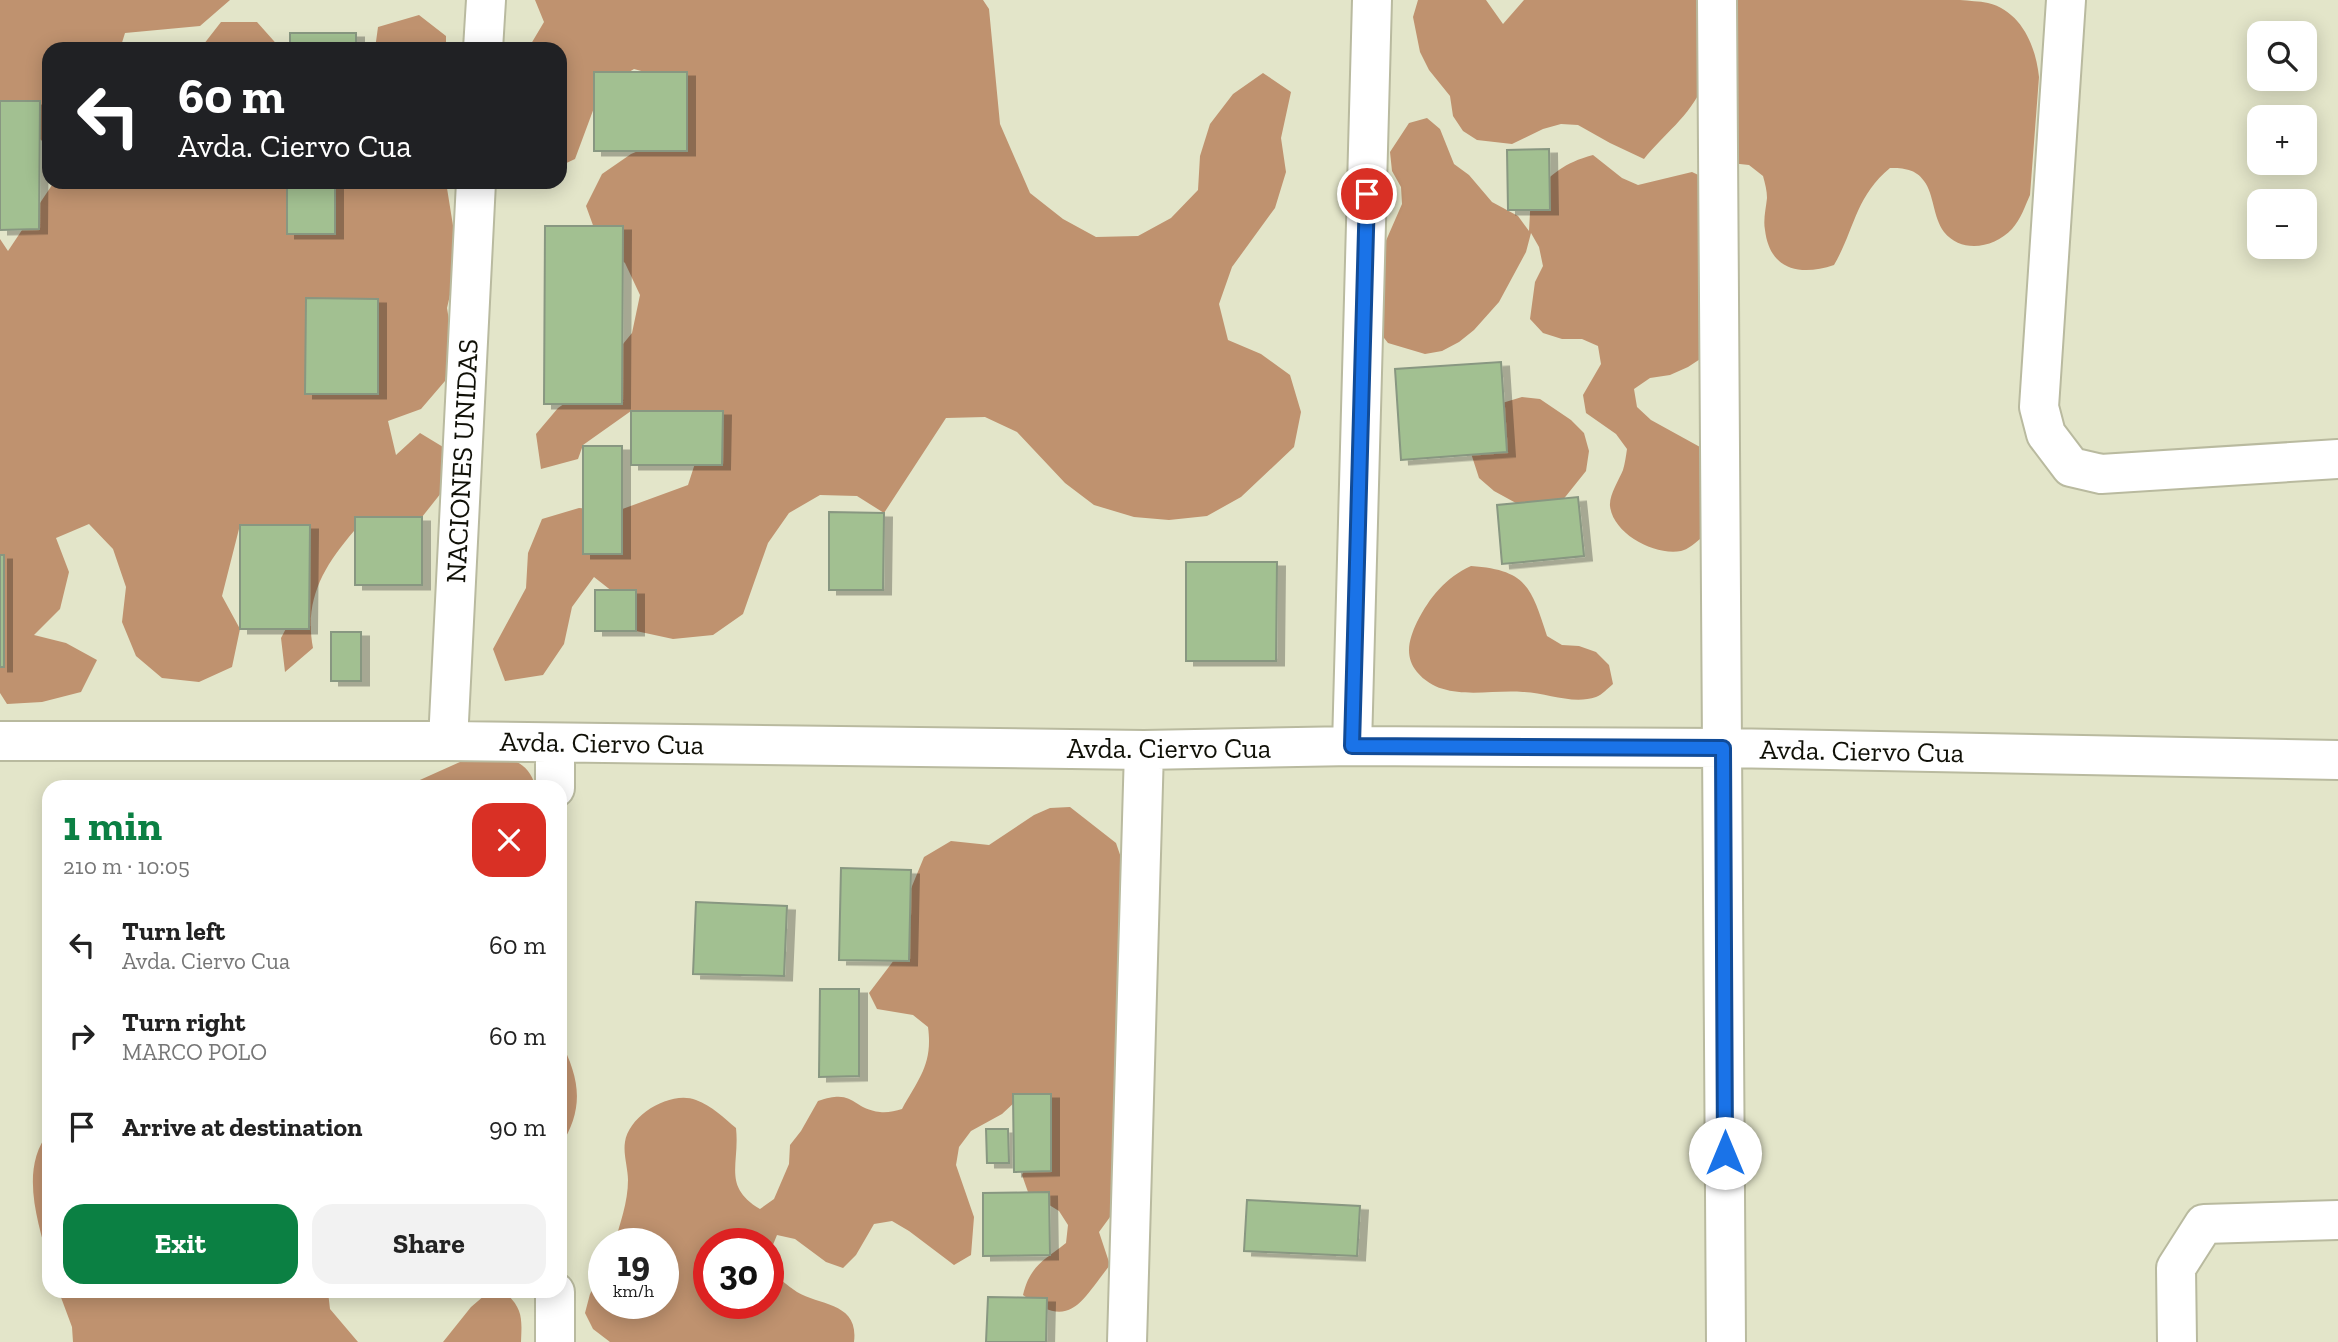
<!DOCTYPE html>
<meta charset="utf-8">
<style>
body{margin:0;font-family:"Zilla Slab",serif;background:#f2f2f2;color:#222;height:100vh;display:flex;flex-direction:column;font-size:26px;white-space:nowrap}
*{box-sizing:border-box;margin:0}
p{font-size:23px;color:#767676}
.icon{flex:none;width:38px;height:38px;fill:none;stroke:currentColor;stroke-width:2;stroke-linecap:round;stroke-linejoin:round}
.map{position:relative;flex:1;overflow:hidden}
.side{position:absolute;left:42px;top:780px;width:525px;height:518px;display:flex;flex-direction:column;background:#fff;border-radius:21px;box-shadow:0 4px 18px #0003}
.side>*{flex:none}
.hud{position:absolute;left:42px;top:42px;width:525px;height:147px;border-radius:21px;box-shadow:0 4px 18px #0003;background:#202124;color:#fff;overflow:hidden}
.tools{position:absolute;left:2247px;top:21px;display:grid;gap:14px}
.tools a{display:grid;place-items:center;width:70px;height:70px;border-radius:14px;background:#fff;box-shadow:0 4px 18px #0003;font-size:35px}
.speed{position:absolute;left:588px;top:1228px;display:flex;gap:14px;font-size:35px;font-weight:700;text-align:center}
.speed>*{display:grid;place-content:center;width:91px;height:91px;border-radius:50%;background:#fff;box-shadow:0 4px 18px #0003;line-height:1}
.speed small{font-size:18px;font-weight:400}
.speed .limit{border:10px solid #d22;background:#fff;color:#111}
.pin{position:absolute;display:grid;place-items:center;width:60px;height:60px;color:#fff;margin:-30px;border:4px solid #fff;border-radius:50%;box-shadow:0 2px 7px #0007}
.me{position:absolute;width:77px;margin:-38px;rotate:0deg;stroke-linejoin:round;filter:drop-shadow(0 0 5px #0008)}
.turn{display:flex;align-items:center;gap:24px;height:147px;padding:0 21px;font-size:32px}
.turn .icon{width:91px;height:91px;stroke-width:2.5}
.turn b{display:block;font-size:49px;line-height:60px}
.round{display:grid;place-items:center;flex:none;width:74px;height:74px;border-radius:21px;background:#f2f2f2}
.head{display:flex;align-items:center;justify-content:space-between;height:119px;padding:0 21px}
h1{font-size:42px;font-weight:700;line-height:52px;color:#0b8043}
.button{display:flex;gap:14px;margin-top:auto;padding:14px 21px}
.button a{flex:1;height:80px;border-radius:21px;background:#0b8043;color:#fff;font-size:28px;font-weight:700;line-height:80px;text-align:center}
.button a+a{background:#f2f2f2;color:#222}
ul{padding:0;list-style:none}
li{display:flex;align-items:center;gap:21px;height:91px;padding:0 21px}
li div{flex:1}
li b{display:block;font-size:26px}
li em{font-style:normal}
.map>svg:first-child{display:block}
.forest{fill:#bf926f;fill-rule:evenodd}
.building{fill:#a2c091;stroke:#889781;stroke-width:2;filter:url(#shadow)}
.lines{fill:none;stroke-linecap:round;stroke-linejoin:round}
.minor-casing{stroke:#b9ba9f;stroke-width:42}
.minor{stroke:#fff;stroke-width:38}
.route-casing{stroke:#114b97;stroke-width:18}
.route{stroke:#1a73e8;stroke-width:12}
.labels{text-anchor:middle;dominant-baseline:central;stroke-width:5;stroke-linejoin:round;paint-order:stroke}
.street-label{font-size:28px;fill:#101007;stroke:#fff}
</style>
<div class="map">
<svg width="2338" height="1342" viewBox="0 0 2338 1342">
<defs>
<filter id="shadow"><feDropShadow dx="8" dy="4.5" stdDeviation="0" flood-color="#0004"/></filter>
</defs>
<rect width="100%" height="100%" fill="#e3e5c9"/>
<path class="forest" d="M0,0H230L200,26L125,33L120,49H49V147L0,104Z
M535,0H983L989,9L1000,124L1030,193L1063,219L1096,237L1138,236L1171,218L1198,190L1200,156L1210,124L1233,94L1263,73L1291,92L1281,138L1286,172L1275,208L1232,267L1219,304L1228,340L1261,354L1290,375L1301,412L1294,447L1241,497L1207,516L1169,520L1134,517L1094,505L1065,483L1017,432L985,417L946,418L884,513L857,496L820,495L789,513L768,543L743,614L713,635L673,639L636,631L622,599L594,577L572,607L564,644L543,675L505,681L493,649L526,588L528,553L542,519L579,508L617,511L688,485L699,451L631,411L583,445L578,459L541,469L536,434L558,408L587,388L632,333L640,295L625,263L598,239L586,206L602,174L631,154L664,140L670,79L634,69L601,89L575,159L560,166V49H528L544,22Z
M1418,0H1486L1503,24L1524,0H1700C1700,16 1706,77 1702,87C1690,116 1663,135 1644,159L1610,143L1578,125L1561,124L1543,129L1512,144L1477,140L1463,131L1453,116L1450,96L1429,70L1420,52L1413,17Z
M1738,0H1960C1969,1 1979,1 1988,3C2021,11 2036,46 2039,77L2030,195C2025,206 2021,219 2012,229C1994,248 1962,254 1944,232C1933,217 1934,194 1924,181C1916,169 1903,168 1890,168C1855,197 1855,229 1834,265C1801,276 1770,271 1765,230C1763,220 1766,208 1767,198C1767,191 1765,183 1763,176L1749,165L1712,161L1727,20Z
M419,15L446,36V49H375L378,27Z
M221,22H257L281,49H200Z
M1427,118L1440,129L1454,164L1469,175L1492,202L1518,216L1529,231L1531,194C1553,174 1563,163 1593,155L1622,178L1638,185L1692,172L1709,180L1735,253L1739,273V294L1731,331L1720,346L1688,367L1670,375L1650,378L1634,389L1637,407L1651,420L1700,447L1728,473C1727,484 1729,501 1724,511C1719,522 1693,549 1681,551C1655,556 1613,534 1610,506C1609,495 1619,480 1623,470C1625,463 1626,456 1627,449L1616,434L1586,413L1583,395L1601,364L1598,346L1582,339H1562L1543,333L1530,319L1535,282L1543,266L1539,247L1531,233L1526,252L1499,302L1474,330L1459,342L1442,351L1425,354L1388,343L1377,329L1378,259L1402,204L1401,187L1392,171L1390,152L1409,123Z
M54,182H446L455,238V273L447,308L453,345L445,381L421,409L388,421L396,455L420,433L448,450L445,488L422,517L392,539L354,531C323,567 304,600 313,648L285,672L281,638L299,604L275,539L240,525L222,596L240,629L232,667L199,682L162,678L136,656L122,622L126,587L113,549L89,524L56,538L69,572L60,609L34,635L66,643L97,660L81,692L42,702L7,704L0,693V239L8,251Z
M1522,397L1540,399L1571,420L1584,433L1589,451L1586,471L1562,501L1527,509L1494,491L1479,478L1468,444L1479,410Z
M1471,566C1527,570 1531,587 1547,636L1562,645L1579,646L1596,652L1609,665L1613,684C1608,688 1602,695 1596,697C1573,705 1547,693 1523,692C1487,689 1443,703 1417,672C1404,656 1409,639 1417,622C1430,597 1445,578 1471,566Z
M480,753C508,759 526,757 536,787L402,788Z
M1070,807L1116,843L1141,916L1124,1181L1110,1217L1099,1232L1110,1265C1081,1301 1071,1332 1023,1295C1030,1266 1043,1261 1066,1243L1068,1225L1059,1211L1028,1192L1022,1175L1037,1141L1016,1101L1002,1114L971,1131L959,1147L956,1165L974,1217L971,1255L954,1265L909,1231L892,1221L874,1224L856,1255L843,1268L826,1262L795,1239L777,1235L770,1252V1271C779,1278 788,1286 797,1292C820,1306 859,1302 854,1342H610L593,1329L585,1313L590,1294L604,1269V1304H663V1244H614C620,1224 628,1202 628,1180C628,1168 623,1154 625,1142C629,1115 671,1090 696,1100C712,1106 724,1118 736,1128C740,1165 722,1186 760,1209L774,1199L789,1164L790,1145L801,1131L818,1101C855,1088 850,1108 880,1112C887,1113 895,1111 902,1109C919,1078 933,1064 928,1027L913,1015L877,1009L869,993L907,943L910,891L924,857L951,841L989,845L1034,815L1050,808ZM709,1244H768V1304H709Z
M560,1040C580,1079 585,1108 560,1147Z
M49,1132V1263C38,1222 19,1169 49,1132Z
M59,1292H328L330,1309L358,1342H73L72,1327Z
M505,1292C523,1309 522,1318 521,1342H443L471,1307L485,1295Z"/>
<path class="building" d="M290,33H356V49H290Z
M594,72H687V151H594Z
M0,101H40L39,229L0,230Z
M1549,149L1550,210H1508L1507,150Z
M287,182H335V234H287Z
M545,226H623L622,404H544Z
M306,298L378,299V394H305Z
M1501,362L1507,452L1401,460L1395,369Z
M631,411H723L722,465H631Z
M583,446H622V554H583Z
M1578,497L1584,556L1502,564L1497,505Z
M829,512L884,513L883,590H829Z
M355,517H422V585H355Z
M240,525H310L309,629H240Z
M0,555H4V667H0Z
M1186,562H1277L1276,661H1186Z
M595,590H636V631H595Z
M331,632H361V681H331Z
M841,868L911,870L909,961L839,960Z
M696,902L787,906L784,976L693,974Z
M820,989H859V1076L819,1077Z
M1013,1094H1051V1171L1014,1172Z
M986,1129H1008L1009,1163H987Z
M1049,1192L1050,1255L983,1256V1193Z
M1247,1200L1360,1206L1357,1256L1244,1251Z
M988,1297L1047,1298L1046,1342H986Z"/>
<g class="lines">
<defs>
<path id="minor" d="M1717,0L1726,1342
M2066,0L2039,407L2046,434L2071,467L2101,474L2338,459
M483,49L486,0
M0,741H448L1144,750L1352,746L1723,748L2338,760
M448,741L476,182
M555,743V788
M1352,746L1372,0
M555,1292V1342
M1127,1342L1144,750
M2177,1342L2176,1268L2204,1224L2338,1220"/>
</defs>
<use href="#minor" class="minor-casing"/>
<use href="#minor" class="minor"/>
</g>
<g class="lines">
<defs>
<path id="route" d="M1367,194L1352,746L1723,748L1725,1153"/>
</defs>
<use href="#route" class="route-casing"/>
<use href="#route" class="route"/>
</g>
<g class="labels">
<g class="street-label">
<text transform="translate(462 461) rotate(-87)">NACIONES UNIDAS</text>
<text transform="translate(602 743) rotate(1)">Avda. Ciervo Cua</text>
<text x="1169" y="748">Avda. Ciervo Cua</text>
<text transform="translate(1862 751) rotate(1)">Avda. Ciervo Cua</text>
</g>
</g>
</svg>
<div class="tools">
<a><svg class="icon" aria-label="search" viewBox="0 0 24 24"><circle cx="10" cy="10" r="6"/><path d="M15 15l6 6"/></svg></a>
<a>+</a>
<a>−</a>
</div>
<div class="speed"><div>19<small>km/h</small></div><div class="limit">30</div></div>
<div class="pin" style="left:1367px;top:194px;background:#d93025"><svg class="icon" aria-label="arrive" viewBox="0 0 24 24"><path d="M6 21V4h12l-3 4 3 4H6"/></svg></div>
<svg class="me" style="left:1725px;top:1153px" viewBox="-20 -20 40 40"><circle r="19" fill="#fff"/><path d="M0-13L10 11 0 6-10 11z" fill="#1a73e8"/></svg>
<div class="hud">
<div class="turn"><svg class="icon" aria-label="left" viewBox="0 0 24 24"><path d="M17 20v-9H6M10 6l-5 5 5 5"/></svg><div><b>60 m</b>Avda. Ciervo Cua</div></div>
</div>
<section class="side">
<div class="head"><div><h1>1 min</h1><p>210 m · 10:05</p></div><a class="round" style="background:#d93025;color:#fff"><svg class="icon" aria-label="close" viewBox="0 0 24 24"><path d="M6 6l12 12M18 6L6 18"/></svg></a></div>
<ul>
<li><svg class="icon" aria-label="left" viewBox="0 0 24 24"><path d="M17 20v-9H6M10 6l-5 5 5 5"/></svg><div><b>Turn left</b><p>Avda. Ciervo Cua</p></div><em>60 m</em></li>
<li><svg class="icon" aria-label="right" viewBox="0 0 24 24"><path d="M7 20v-9h11M14 6l5 5-5 5"/></svg><div><b>Turn right</b><p>MARCO POLO</p></div><em>60 m</em></li>
<li><svg class="icon" aria-label="arrive" viewBox="0 0 24 24"><path d="M6 21V4h12l-3 4 3 4H6"/></svg><div><b>Arrive at destination</b></div><em>90 m</em></li>
</ul>
<div class="button"><a>Exit</a><a>Share</a></div>
</section>
</div>
